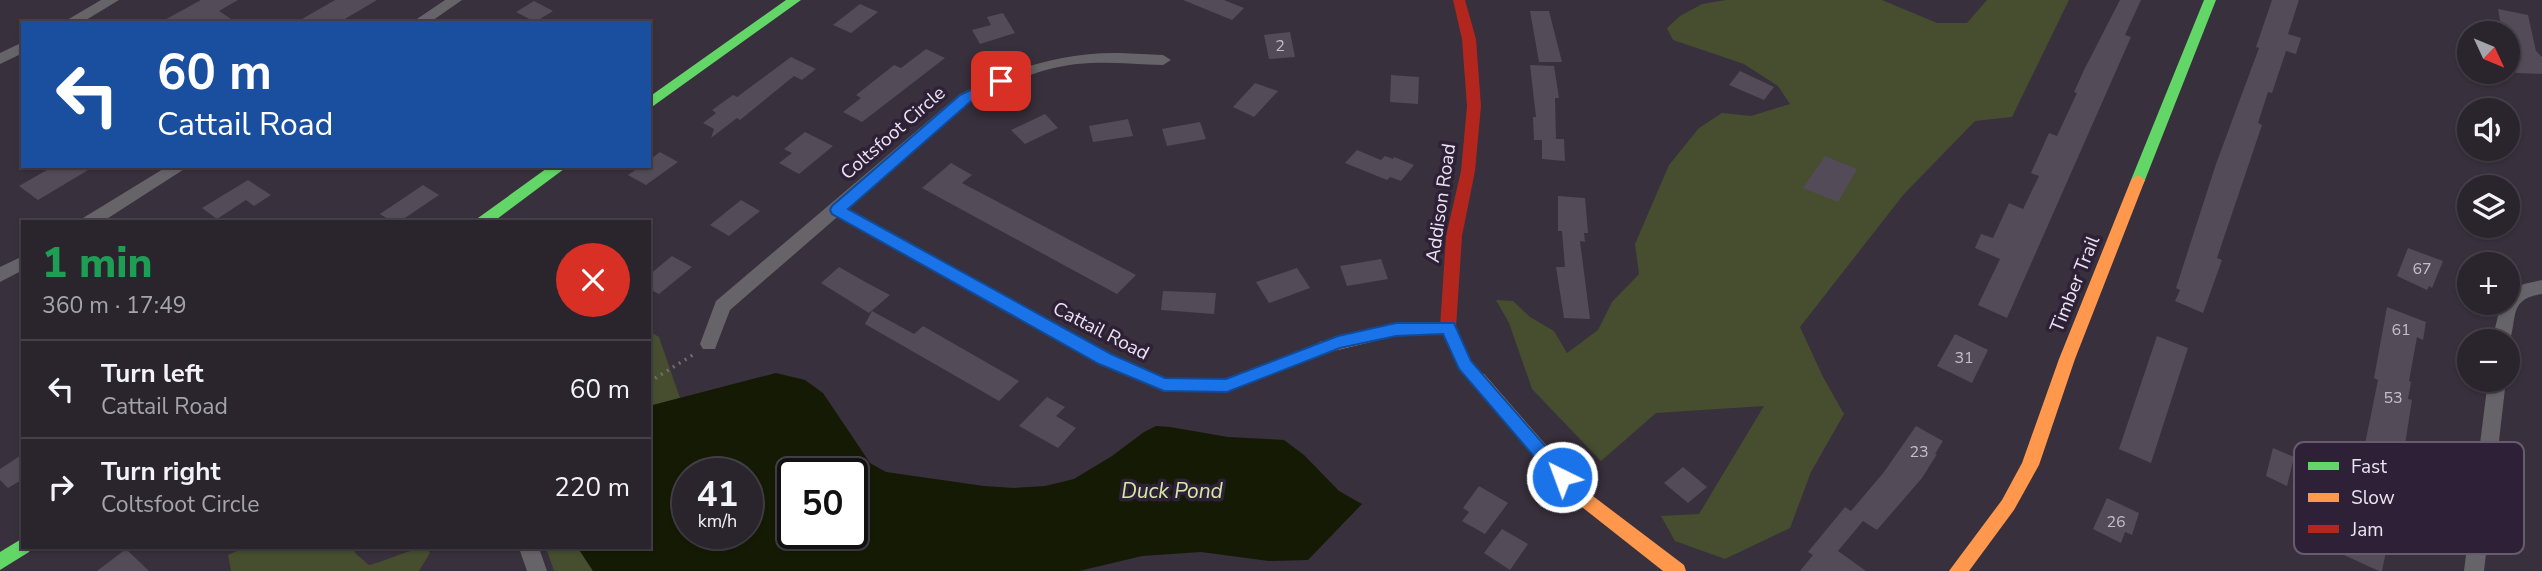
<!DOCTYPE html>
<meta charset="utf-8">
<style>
body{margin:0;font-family:"Nunito Sans",sans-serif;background:#322c35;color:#f1f3f6;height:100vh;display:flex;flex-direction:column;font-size:26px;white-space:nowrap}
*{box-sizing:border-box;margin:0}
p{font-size:23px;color:#a5a4aa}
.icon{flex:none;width:38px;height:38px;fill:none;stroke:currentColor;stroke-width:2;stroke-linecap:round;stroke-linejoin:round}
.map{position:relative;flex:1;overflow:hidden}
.sheet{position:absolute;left:21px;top:220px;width:630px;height:329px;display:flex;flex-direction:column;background:#2a242d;border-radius:0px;box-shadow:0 2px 5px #0004,0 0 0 2px #464149}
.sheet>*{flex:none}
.top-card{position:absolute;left:21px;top:21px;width:630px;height:147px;border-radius:0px;box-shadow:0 2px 5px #0004,0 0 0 2px #464149;background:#1a4fa0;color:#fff;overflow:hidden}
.needle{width:46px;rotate:134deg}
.fabs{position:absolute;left:2457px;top:21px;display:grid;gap:14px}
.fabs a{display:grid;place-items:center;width:63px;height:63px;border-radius:50%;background:#2a242d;box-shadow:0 2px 5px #0004,0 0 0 2px #464149;font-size:35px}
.speed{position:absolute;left:672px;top:458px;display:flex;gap:14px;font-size:35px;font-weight:700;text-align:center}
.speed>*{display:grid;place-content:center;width:91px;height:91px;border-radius:50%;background:#2a242d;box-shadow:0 2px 5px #0004,0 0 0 2px #464149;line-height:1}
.speed small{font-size:18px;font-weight:400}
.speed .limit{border:4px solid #111;border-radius:10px;background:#fff;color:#111}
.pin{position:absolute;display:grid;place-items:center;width:60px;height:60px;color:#fff;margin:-30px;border-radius:14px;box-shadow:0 4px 10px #0006}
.me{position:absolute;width:77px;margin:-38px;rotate:318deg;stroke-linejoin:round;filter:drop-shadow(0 0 5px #0008)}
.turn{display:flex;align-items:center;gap:24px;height:147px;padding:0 21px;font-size:32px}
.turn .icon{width:91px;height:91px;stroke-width:2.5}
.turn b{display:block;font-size:49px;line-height:60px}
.round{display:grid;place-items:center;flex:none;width:74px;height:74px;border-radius:37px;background:#322c35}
.head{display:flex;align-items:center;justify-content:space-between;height:119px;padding:0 21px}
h1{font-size:42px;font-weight:800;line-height:52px;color:#1e9e55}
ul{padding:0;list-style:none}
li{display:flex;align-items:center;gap:21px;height:98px;padding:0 21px;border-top:2px solid #464149}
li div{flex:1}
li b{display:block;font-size:26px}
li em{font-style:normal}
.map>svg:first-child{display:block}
.green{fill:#464e2f}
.water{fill:#151a05;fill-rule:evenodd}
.building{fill:#534b58}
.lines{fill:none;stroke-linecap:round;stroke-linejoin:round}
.path{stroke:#706c72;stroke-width:3.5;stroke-dasharray:2 5;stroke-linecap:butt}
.street{fill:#676469;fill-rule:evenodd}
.fast{fill:#63d668;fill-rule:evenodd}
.slow{fill:#ff974d;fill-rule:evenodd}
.jam{fill:#b3261e;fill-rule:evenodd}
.route{fill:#1a73e8;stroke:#114b97;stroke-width:2}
.labels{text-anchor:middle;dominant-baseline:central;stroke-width:7;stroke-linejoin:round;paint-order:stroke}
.number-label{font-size:16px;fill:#c5bdcb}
.street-label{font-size:19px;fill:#ebe3f1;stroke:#2e2137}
.water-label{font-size:21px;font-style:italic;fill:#d3e9a5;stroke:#2e2137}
.key{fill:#2e2137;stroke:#675b6f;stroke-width:2}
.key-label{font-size:19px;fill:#ebe3f1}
</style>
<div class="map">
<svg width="2542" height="571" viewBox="0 0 2542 571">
<rect width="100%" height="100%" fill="#38303c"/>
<path class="green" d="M1726,0H1882L1937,23H1967L1987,0H2069L2012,117L1975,121L1904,194L1800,327L1823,377L1844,414L1811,472L1790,528L1725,559L1675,541L1661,516L1699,514L1764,406L1656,413L1601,461L1532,389L1509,323L1496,300L1513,301L1530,317L1554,331L1567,353L1598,330L1612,302L1639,274L1635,244L1669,165L1699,128L1722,113L1751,116L1790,104L1778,86L1744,64L1673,40L1667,28L1680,16L1702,4Z
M649,331L659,337L680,398L649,406Z
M243,548H354L355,553L369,565C386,561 412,548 427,548L430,553L419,571H231L228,555Z
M546,548H578L593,571H554Z"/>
<path class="water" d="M776,373L805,380L823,393L870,463L886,472L984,486L1014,488L1045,486L1074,479L1112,456L1144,432L1156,426L1170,427L1228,437L1284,440L1304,455L1339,491L1362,504L1308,560L1269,561L1201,552L1142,556L1079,571H593L578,548H649V406ZM747,474V534H688V474ZM852,474V534H793V474Z"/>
<path class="building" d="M201,0H238L219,11L237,23H159Z
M335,0H377L338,23H295Z
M1183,0H1224L1244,8L1232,20Z
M2120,0H2141L2125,35L2131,37L2007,318L1978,305L2000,259L1975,248L1981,234L1993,238L2009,203L2023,209L2039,176L2031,173L2049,133L2057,136L2077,93L2074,92L2084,70Z
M2272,0H2299L2288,34L2301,38L2296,54L2286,51L2272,93L2268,92L2258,123L2262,125L2217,258L2222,260L2203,313L2175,301L2180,290L2176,288L2216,164L2259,48L2256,47Z
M534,1L553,11L535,22L516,12Z
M860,4L878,12L851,33L833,25Z
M2498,9L2528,15L2536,51L2542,57V74L2516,73L2508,64V33L2502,31Z
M1530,11H1549L1562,62H1539Z
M1003,13L1015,33L980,44L972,30L991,25L987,17Z
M1290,32L1295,57L1269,59L1264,35Z
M926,49L945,58L862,122L843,112L861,98L856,95L894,65L901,68Z
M791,57L816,69L802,80L794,76L740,120L737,118L711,138L714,129L703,123L716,113L712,110L733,95L737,97Z
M1530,65L1554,66L1559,98H1555L1556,139H1564L1565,161L1542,159V140H1534L1533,117H1536Z
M1740,71L1774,87L1764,100L1729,85Z
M1391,75L1419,77L1418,104L1390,102Z
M1255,83L1278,91L1254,117L1233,107Z
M1045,114L1058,128L1025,144L1011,130Z
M1128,119L1133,136L1093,142L1089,126Z
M1200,122L1206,139L1167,146L1162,129Z
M805,132L833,146L799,174L779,163L792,153L784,149Z
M1357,150L1381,160L1385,156L1393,159L1394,157L1414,165L1401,181L1390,177L1387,180L1345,163Z
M660,152L678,162L646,185L628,175L641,166H649V160Z
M1825,156L1857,169L1838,202L1803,188Z
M951,163L972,175L962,183L1136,275L1117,294L922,188Z
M54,166H95L38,200L19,186Z
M248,180L271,195L254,206L246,200L217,219L202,208Z
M423,185L439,195L399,222H392L380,214Z
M1558,196L1585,198L1588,233H1584L1585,242L1580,241L1590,319L1564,318L1556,267H1565L1562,231H1558Z
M741,200L760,211L729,236L710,225Z
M2408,248L2443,261L2432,288L2429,286L2427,290L2397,276Z
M672,256L692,267L659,294L649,289V275Z
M1381,259L1388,279L1347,286L1340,266Z
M839,267L869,284L890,295L869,313L821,283Z
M1297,268L1310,288L1269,303L1256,282Z
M1163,291L1216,293L1214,314L1161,310Z
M2387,307L2426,322L2423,340L2417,337L2409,381L2411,382L2408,399L2412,400L2396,502L2382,571H2379L2324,546L2328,526L2350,536L2370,447L2365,444L2378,380L2374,378Z
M872,311L914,334L923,326L1019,381L999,401L865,324Z
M1955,334L1988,350L1972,383L1937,366Z
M2157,336L2188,348L2151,463L2119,449Z
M1047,397L1065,407L1056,416L1076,428L1058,448L1019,426Z
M1916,426L1943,441L1935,454H1937L1922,478L1877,530L1863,521L1838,551L1866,571H1800L1813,555L1808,552L1845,507L1851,511L1884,472Z
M2273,448L2294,457L2287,486L2266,476Z
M23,454V479L8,488L0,480V469Z
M1683,467L1707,487L1688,503L1664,483Z
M1479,486L1508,503L1485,534L1462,521L1469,512L1463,508Z
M2107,498L2139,513L2132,535L2125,532L2121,543L2093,529Z
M1502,529L1528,544L1510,570L1484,553Z
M126,549L149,571H97Z"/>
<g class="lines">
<path class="path" d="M649,382L696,353"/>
<path class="street" d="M101,0H119L81,23H62Z
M445,0H462L429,23H411Z
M23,42V53L0,64V53Z
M1119,53L1163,55L1171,60L1163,65C1134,64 1105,61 1077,64C1039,68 1004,85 970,102L730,310L715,349H703L700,344L716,301L960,94C1012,69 1061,52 1119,53Z
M168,166H189L102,222H81L83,218Z
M23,256V270L0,282V267Z
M2542,280V294C2506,299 2519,321 2508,345V341H2492L2501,303H2508V293L2524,284Z
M2488,380H2506L2484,571H2464Z
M519,548H539L547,571H527Z"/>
<path class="fast" d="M786,0H801L649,109V97Z
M2204,0H2216L2145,180L2143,184H2133L2131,180Z
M550,166H568L493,222H476L478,218Z
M23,538V548H31L29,552L0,570V552Z"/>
<path class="slow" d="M2138,175L2145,180L2075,359L2039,465L2014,510L1969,571H1949L2002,500L2022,463L2059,359L2131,180Z
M1448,322L1454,324L1456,328L1454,332L1448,334L1396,336L1325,353L1319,352L1317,347L1319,342L1325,341L1396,324Z
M1478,372L1484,374L1585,490L1684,565L1686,571H1663L1573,500L1472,384L1470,379L1472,374Z"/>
<path class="jam" d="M1453,0H1465L1476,39L1481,106L1475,171L1462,236L1456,328L1471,360L1486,379L1484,384H1472L1459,369L1440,328L1446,236L1461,171L1467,106L1462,39Z
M838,205L1111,354L1165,378H1226L1325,341L1331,342L1333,347L1331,352L1227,392H1164L1099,364L833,214L830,210L833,206Z"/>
</g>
<path class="route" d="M1001,76L1006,77V84L970,102L848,209L1111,354L1165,378L1226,379L1338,336L1396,323H1454L1471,361L1568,472L1571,477L1568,482L1562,484L1556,482L1459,369L1443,334L1396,336L1340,348L1227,392L1164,391L1099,364L832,214L830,210L832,206L960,95Z"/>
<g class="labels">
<g class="number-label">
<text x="1280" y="46">2</text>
<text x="2422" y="269">67</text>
<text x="2401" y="330">61</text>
<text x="1964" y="358">31</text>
<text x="2393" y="398">53</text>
<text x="1919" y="452">23</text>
<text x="2116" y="522">26</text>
</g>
<g class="street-label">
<text transform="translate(893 133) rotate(-41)">Coltsfoot Circle</text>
<text transform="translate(1441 203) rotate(-82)">Addison Road</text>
<text transform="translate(2075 284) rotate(-68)">Timber Trail</text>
<text transform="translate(1101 331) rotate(27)">Cattail Road</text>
</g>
<g class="water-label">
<text x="1172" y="491">Duck Pond</text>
</g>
</g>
<rect x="2294" y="442" width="230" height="112" rx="10" class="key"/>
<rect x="2308" y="462" width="31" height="8" fill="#63d668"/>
<rect x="2308" y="493" width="31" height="9" fill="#ff974d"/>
<rect x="2308" y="525" width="31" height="8" fill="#b3261e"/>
<g class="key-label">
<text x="2351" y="473">Fast</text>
<text x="2351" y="504">Slow</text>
<text x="2351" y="536">Jam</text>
</g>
</svg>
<div class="fabs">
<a><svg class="needle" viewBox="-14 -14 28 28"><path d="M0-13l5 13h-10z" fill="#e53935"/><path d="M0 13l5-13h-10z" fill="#a5a4aa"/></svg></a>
<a><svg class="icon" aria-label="sound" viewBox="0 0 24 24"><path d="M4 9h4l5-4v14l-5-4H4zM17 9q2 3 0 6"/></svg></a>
<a><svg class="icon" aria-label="layers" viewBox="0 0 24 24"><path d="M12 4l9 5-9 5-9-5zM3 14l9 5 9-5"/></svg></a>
<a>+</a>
<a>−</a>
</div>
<div class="speed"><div>41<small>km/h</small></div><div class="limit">50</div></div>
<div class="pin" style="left:1001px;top:81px;background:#d93025"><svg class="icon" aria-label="arrive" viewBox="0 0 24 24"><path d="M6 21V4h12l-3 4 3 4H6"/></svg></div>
<svg class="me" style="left:1562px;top:477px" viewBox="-20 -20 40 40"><circle r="17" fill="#1a73e8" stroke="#fff" stroke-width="3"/><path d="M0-11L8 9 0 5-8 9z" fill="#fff"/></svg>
<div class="top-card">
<div class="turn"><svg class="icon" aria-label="left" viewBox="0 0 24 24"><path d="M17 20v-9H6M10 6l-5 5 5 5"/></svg><div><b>60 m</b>Cattail Road</div></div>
</div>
<section class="sheet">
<div class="head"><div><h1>1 min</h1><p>360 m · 17:49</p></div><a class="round" style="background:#d93025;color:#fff"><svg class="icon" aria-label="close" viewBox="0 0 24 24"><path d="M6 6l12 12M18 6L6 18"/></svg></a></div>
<ul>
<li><svg class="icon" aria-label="left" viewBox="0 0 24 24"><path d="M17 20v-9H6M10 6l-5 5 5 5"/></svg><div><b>Turn left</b><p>Cattail Road</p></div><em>60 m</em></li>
<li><svg class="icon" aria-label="right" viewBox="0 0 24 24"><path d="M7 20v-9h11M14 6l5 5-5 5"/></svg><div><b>Turn right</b><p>Coltsfoot Circle</p></div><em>220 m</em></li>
</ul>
</section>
</div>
